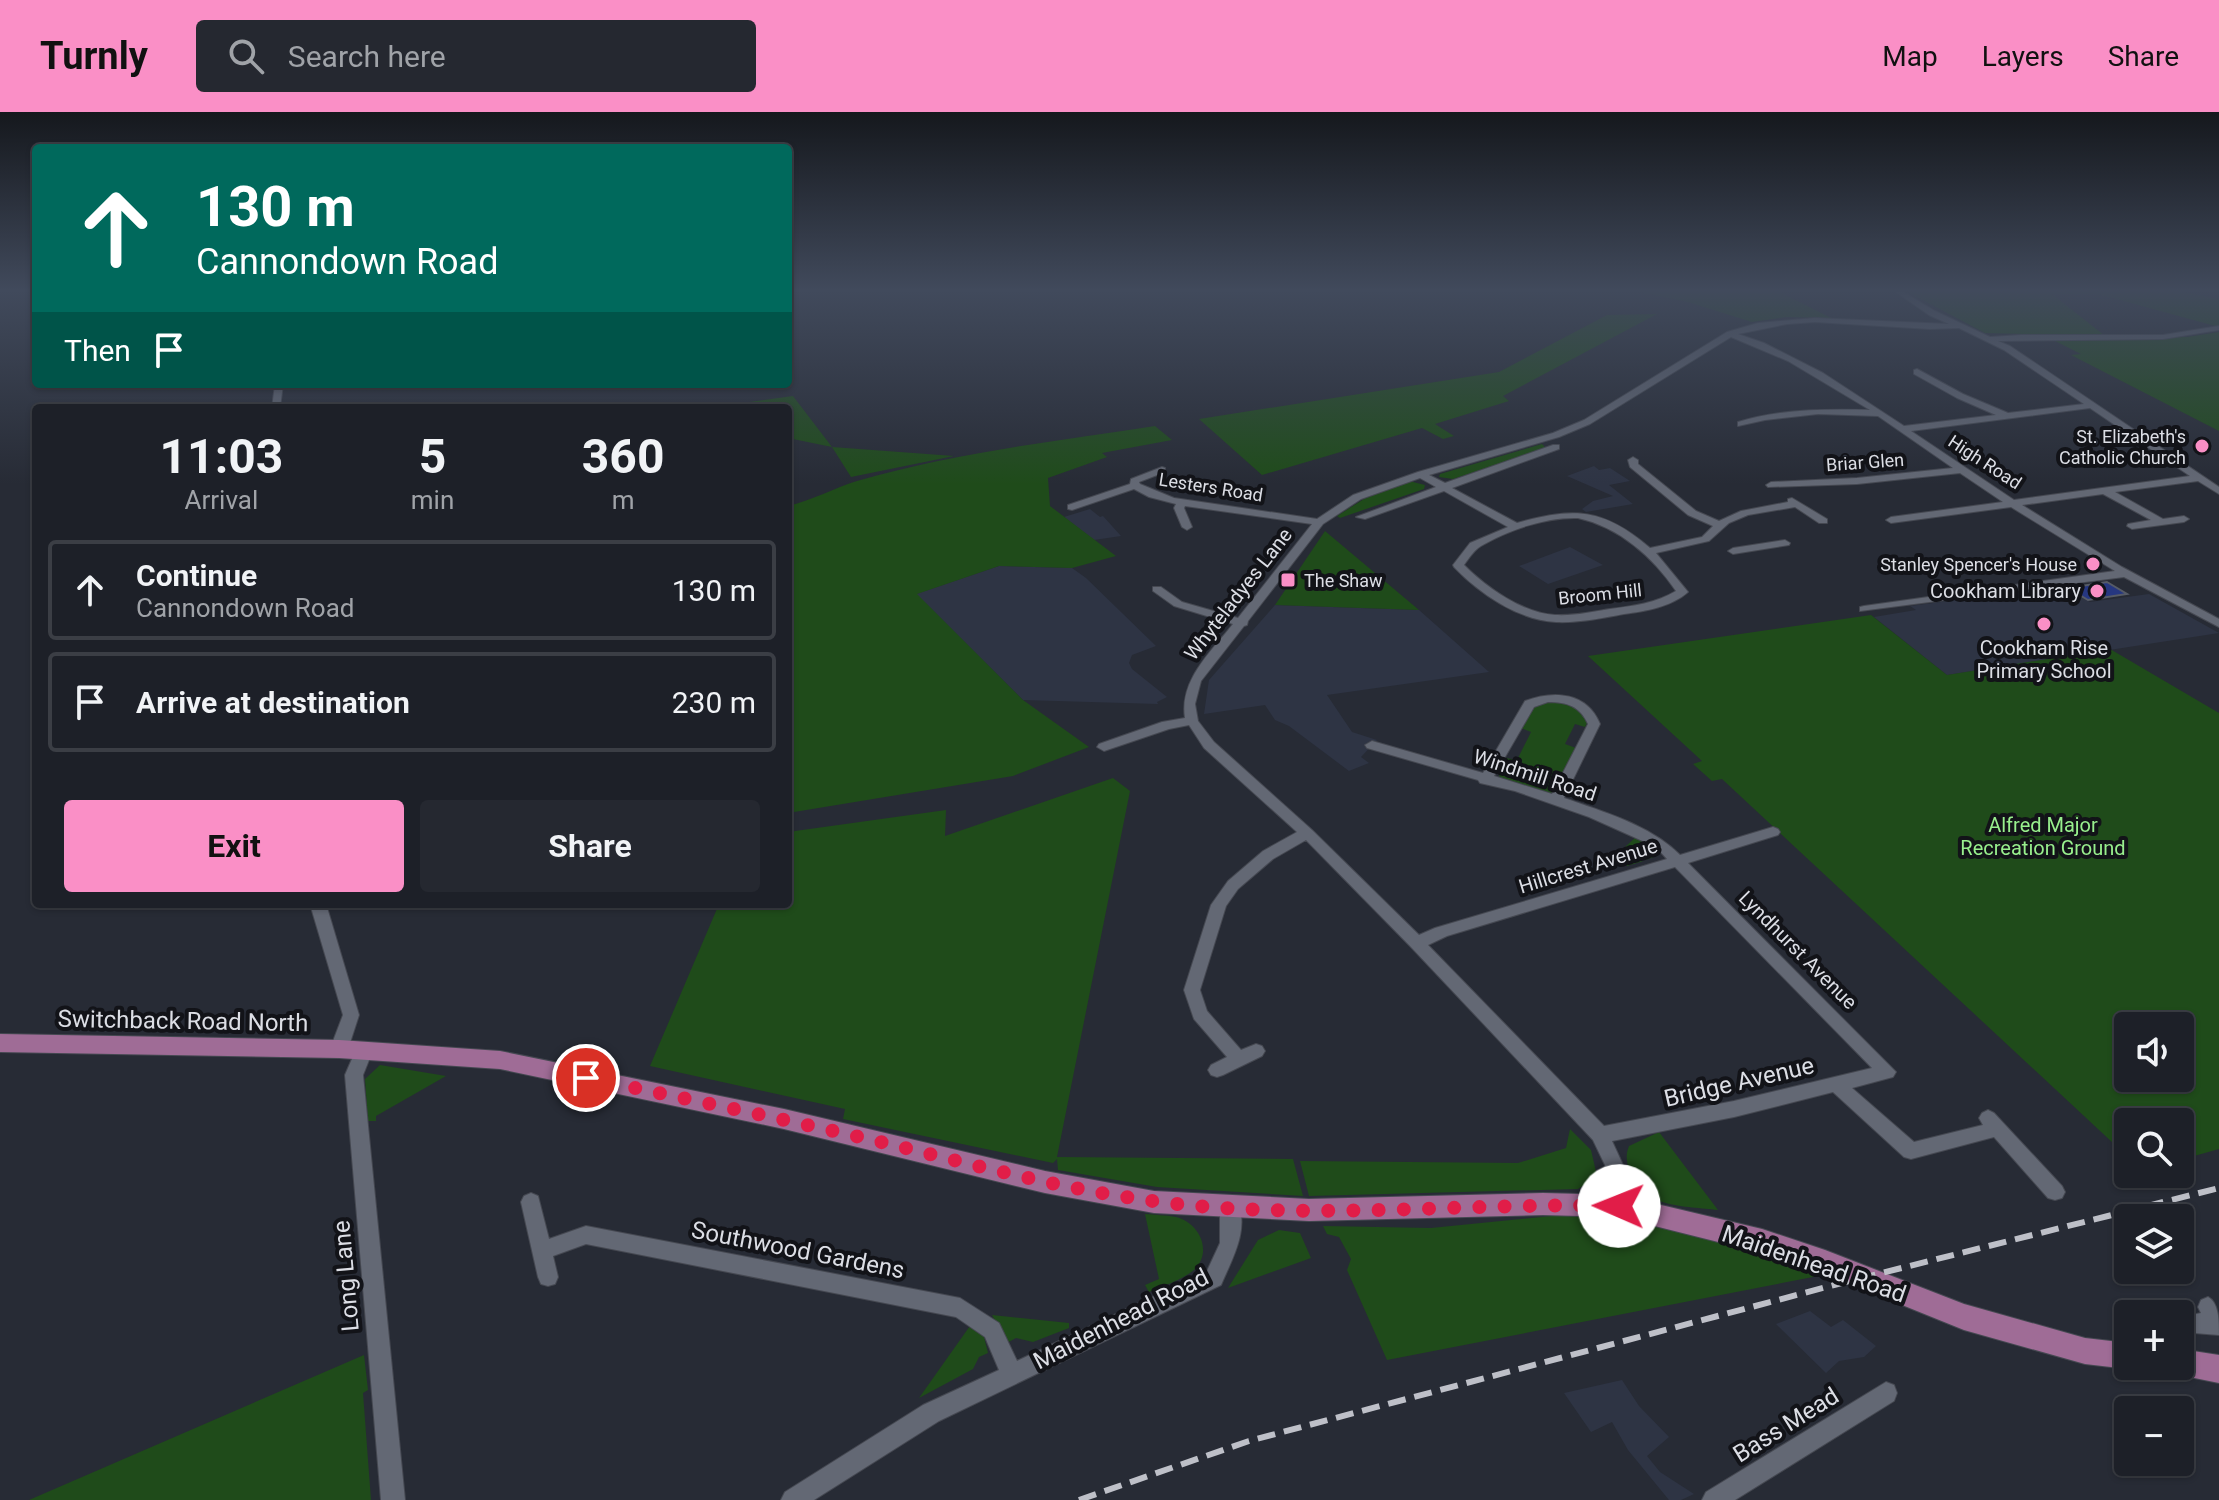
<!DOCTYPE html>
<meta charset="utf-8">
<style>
body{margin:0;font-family:Roboto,sans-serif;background:#252830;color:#f1f3f6;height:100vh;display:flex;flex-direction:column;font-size:30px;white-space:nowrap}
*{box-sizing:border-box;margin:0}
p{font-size:26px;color:#a0a3a8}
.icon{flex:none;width:44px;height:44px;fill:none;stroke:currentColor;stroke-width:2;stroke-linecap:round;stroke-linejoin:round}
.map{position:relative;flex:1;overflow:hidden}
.side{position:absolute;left:32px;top:292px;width:760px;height:504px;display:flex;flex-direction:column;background:#1d2028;border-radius:8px;box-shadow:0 2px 6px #0004,0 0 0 2px #3b3e45}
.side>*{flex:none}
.banner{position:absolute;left:32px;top:32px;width:760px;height:244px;border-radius:8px;box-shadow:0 2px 6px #0004,0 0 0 2px #3b3e45;background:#00695c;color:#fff;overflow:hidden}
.fabs{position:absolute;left:2114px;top:900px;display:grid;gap:16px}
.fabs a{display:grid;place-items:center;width:80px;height:80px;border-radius:8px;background:#1d2028;box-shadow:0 2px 6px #0004,0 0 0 2px #3b3e45;font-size:40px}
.pin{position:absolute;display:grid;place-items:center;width:68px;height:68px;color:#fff;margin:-34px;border:4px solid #fff;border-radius:50%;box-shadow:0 2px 8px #0007}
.me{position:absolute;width:88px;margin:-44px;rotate:271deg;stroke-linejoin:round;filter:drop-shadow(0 0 6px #0008)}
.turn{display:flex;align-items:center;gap:28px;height:168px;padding:0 32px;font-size:36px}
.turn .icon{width:104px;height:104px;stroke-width:2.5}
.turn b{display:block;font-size:56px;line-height:68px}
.then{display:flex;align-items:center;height:76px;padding:0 32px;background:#0003;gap:16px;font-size:30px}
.eta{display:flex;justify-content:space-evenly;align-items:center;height:136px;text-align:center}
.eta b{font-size:48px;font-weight:700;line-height:56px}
.button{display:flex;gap:16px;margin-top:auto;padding:16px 32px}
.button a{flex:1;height:92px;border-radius:8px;background:#fa8fc6;color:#111;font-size:32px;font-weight:700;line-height:92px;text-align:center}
.button a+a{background:#252830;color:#f1f3f6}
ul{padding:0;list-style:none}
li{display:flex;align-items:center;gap:24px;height:100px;margin:0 16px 12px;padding:0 16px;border:4px solid #3b3e45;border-radius:8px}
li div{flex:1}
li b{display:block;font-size:30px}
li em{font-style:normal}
header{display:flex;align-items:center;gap:48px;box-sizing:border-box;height:112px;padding:0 40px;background:#fa8fc6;color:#111}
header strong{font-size:38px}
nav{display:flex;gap:44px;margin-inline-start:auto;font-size:28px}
.search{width:560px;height:72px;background:#252830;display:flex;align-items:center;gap:20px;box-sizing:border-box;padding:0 28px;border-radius:8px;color:#a0a3a8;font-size:30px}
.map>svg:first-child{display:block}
.built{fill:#2e3444}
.green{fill:#1f4b1a;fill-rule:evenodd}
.building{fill:#263780;stroke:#565b66;stroke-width:2}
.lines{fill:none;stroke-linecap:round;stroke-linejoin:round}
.minor-casing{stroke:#454851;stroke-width:2}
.major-casing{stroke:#454851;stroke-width:2}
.minor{fill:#636874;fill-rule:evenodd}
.major{fill:#9f6c96;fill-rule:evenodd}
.rail{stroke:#bec0c8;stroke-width:6;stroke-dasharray:18 9;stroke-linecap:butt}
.route{stroke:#e11d48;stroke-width:14;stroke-dasharray:0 25.2}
.poi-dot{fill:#fa8fc6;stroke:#121318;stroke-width:3}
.labels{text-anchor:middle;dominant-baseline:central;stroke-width:8;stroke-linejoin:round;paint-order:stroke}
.far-poi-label{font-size:18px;fill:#dcdee5;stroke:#121318;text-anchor:end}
.far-street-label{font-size:18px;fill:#dcdee5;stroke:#121318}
.poi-label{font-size:20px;fill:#dcdee5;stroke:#121318;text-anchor:end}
.street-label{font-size:20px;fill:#dcdee5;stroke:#121318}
.park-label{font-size:20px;fill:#98ef8d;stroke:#121318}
.near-street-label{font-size:24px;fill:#dcdee5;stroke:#121318}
</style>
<header>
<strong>Turnly</strong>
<div class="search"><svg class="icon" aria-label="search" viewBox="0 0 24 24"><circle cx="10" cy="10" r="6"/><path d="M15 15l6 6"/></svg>Search here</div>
<nav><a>Map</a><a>Layers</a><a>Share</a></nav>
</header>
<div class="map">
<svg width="2219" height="1388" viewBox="0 0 2219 1388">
<rect width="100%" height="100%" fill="#272b35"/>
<path class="built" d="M1594,354L1599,358L1610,356L1630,369L1609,373L1633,392L1586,400L1582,397L1593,389L1613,384L1567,364Z
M1090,397L1100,405L1103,404L1121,424L1094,428L1064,405Z
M1570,435L1603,453L1548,472L1519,454Z
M999,454L1072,456L1086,466L1156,534L1132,543L1129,551L1132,557L1167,585L1157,590L1158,592L1023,588L916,482Z
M2063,474L2090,490L2149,482L2219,521L1947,563L1874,505L1916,498L1910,494Z
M1275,493L1419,498L1489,560L1327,583L1352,620L1377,628L1361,645L1369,651L1349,659L1289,614L1275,608L1265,593L1204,602L1209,568Z
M1810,1199L1831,1215L1843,1208L1876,1234L1864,1245L1839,1249L1826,1261L1776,1212Z
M1622,1268L1639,1294L1669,1325L1647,1344L1660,1360L1694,1382L1681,1388H1669L1628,1338L1612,1310L1591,1320L1564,1281Z"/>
<path class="green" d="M1630,178H1776L1831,206L1786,205L1752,210L1688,190Z
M1904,178H2174L2219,187V215L2098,182H2052L2105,224L1985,221Z
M1657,202L1503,284L1509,289L1435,312L1454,324L1443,327L1422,316L1262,363L1199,307L1499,260L1607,203Z
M2219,220V319L2071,243L2081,242L2051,227L2187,225Z
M793,284L832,335L954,344L851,365L832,335L788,326V296H705Z
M1155,314L1172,328L1102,341L1107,345L1048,366L1050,394L1116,444L1072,456L999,454L917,482L1023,588L1089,635L1013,664L788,701V394C813,388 834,376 857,369C954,341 1056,329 1155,314Z
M1542,332L1546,336L1453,367L1439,365L1440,362Z
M1409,369L1425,373L1424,377L1340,406L1337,404L1364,387Z
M1325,419L1419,498L1275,493Z
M1871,503L1947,563L2110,537L2219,601V1037L2180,1048V1010H2128V1045L1722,667L1712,669L1693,652L1702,649L1588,544ZM2128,914H2180V966H2128Z
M1551,586L1578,595L1588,609L1585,615L1575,612L1565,632L1576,636L1557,681L1549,683L1501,668L1498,661L1506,646L1517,648L1531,620L1521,616L1534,592Z
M1113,666L1130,679L1057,1045L1293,1047L1303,1084L1157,1075L1058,1058L1057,1047L1053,1051L843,1007L845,997L650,954L719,792H788V720L946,698L945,724Z
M1636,725L1653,735L1657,744L1645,748L1634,742L1643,749L1627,754L1623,740L1628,737L1625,735Z
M380,953L446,964L376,1004V1009H368L365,967Z
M1570,1017L1591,1038L1597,1064L1578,1077L1309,1084L1300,1049L1518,1051L1566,1036Z
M1659,1020L1718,1098C1686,1094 1640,1096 1629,1059C1627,1049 1625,1044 1629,1034Z
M1145,1102C1155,1103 1166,1103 1176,1105C1200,1111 1213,1140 1194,1158C1182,1168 1163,1174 1149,1180L1145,1173L1159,1167Z
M1571,1102C1658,1109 1737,1133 1818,1164L1387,1248L1347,1158L1351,1147L1339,1125L1327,1122L1323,1114L1431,1116Z
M1279,1118L1300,1121L1311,1146L1228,1176L1258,1128Z
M992,1203L1069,1211V1216L1033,1230L1016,1226L1007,1231Z
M972,1211L984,1225L988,1241L979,1245L973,1257L919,1286Z
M364,1243L368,1278L363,1281L371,1388H29Z"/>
<path class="building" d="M2107,470L2127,482L2088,488L2068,476Z"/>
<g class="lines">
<defs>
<path id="minor" d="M1893,178H1900L1935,199L1990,225L2021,223H2163L2219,214V218L2163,227L1998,229L2010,234L2219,375V382L2198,369L2115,380L2163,407L2184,404L2189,407L2184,410L2132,417L2127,414L2128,412L2151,408L2103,382L2022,393L2122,455L2219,507V515L2124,465L1860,499V495L1864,494L2115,459L2011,395L1891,411L1886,408L1891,405L2003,390L1960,361L1857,372L1768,375L1766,373L1771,370L1857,366L1953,356L1878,304L1818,302L1765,308L1738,314V310C1781,297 1824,297 1870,298L1788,249L1731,225L1590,312L1559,325L1429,363L1445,371L1553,333H1559V337L1452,376L1517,411C1575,395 1603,396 1650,436L1702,425L1713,414L1688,403L1630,355L1628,348L1633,345L1638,348V352L1696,399L1719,409L1741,399L1788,390V387L1792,386L1827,407V411H1819L1795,395L1748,403L1729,411L1709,429L1656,441L1688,480C1671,495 1646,499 1624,502C1602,506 1579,511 1556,510C1518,508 1480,482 1454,455L1453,453L1470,431L1508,415L1444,379L1365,407L1356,405L1436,375L1420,366L1361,387L1323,412L1248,509L1247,513L1244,514L1201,569L1195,592L1198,609L1214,630L1312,718L1419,823L1435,816L1667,747L1656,735L1589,705L1515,679L1480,671L1478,668L1367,636L1365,633L1372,629L1483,661L1525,589C1554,578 1587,580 1600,612L1564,686C1604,700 1650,713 1680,743L1773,715L1778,717L1780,720L1778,723L1688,751L1896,960L1893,965L1852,976L1914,1030L1983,1013L1979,1006L1982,1001L1988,998L1994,1001L2062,1074L2065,1080L2062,1086L2055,1088L2048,1086L1994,1025L1911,1047L1904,1045L1833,980L1734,1005L1612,1029L1623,1053L1629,1094L1626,1100L1619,1103L1612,1100L1609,1094L1605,1053L1593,1028L1411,835L1306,728L1273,747L1238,777L1226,794L1200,878L1207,899L1241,938L1256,932L1262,934L1265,939L1262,944L1223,963L1217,965L1211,963L1208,958L1211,953L1227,945L1194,907L1184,878L1211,793L1228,769L1263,739L1297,720L1204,636L1189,613L1169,617L1104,639L1097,635L1099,632L1162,610L1185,606C1179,568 1211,540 1233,512L1174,494L1153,479V475H1161L1182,490L1238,506L1312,412L1185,394L1184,396L1192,415L1187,418L1182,415L1174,396L1176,392L1149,385L1134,377L1072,398L1068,397V393L1130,372L1131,367L1162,355L1165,356V360L1139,370L1140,372L1174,386L1317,407L1353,383L1418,360L1553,321L1584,308L1727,220L1758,211L1815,206L1949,212L1929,203ZM1815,210L1930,217L1959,216L2004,238L2084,292L2008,301L1963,282L1917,257L1914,258V262L1957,286L1996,303L1904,314L1823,261L1764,231L1738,222L1787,212ZM2090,296L2190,364L2014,388L1911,319ZM1578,406C1619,415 1653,445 1676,479C1656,491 1633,494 1610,497C1592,500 1574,504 1555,503C1522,501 1486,475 1464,453C1469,446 1474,438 1481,434C1508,418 1546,405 1578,406ZM1548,590C1567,590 1580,594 1588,612L1552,682L1494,664L1534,595ZM1675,755L1872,956L1734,989L1604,1014L1428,833L1447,824Z
M275,272H283L280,296H272Z
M1785,428L1790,431L1789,433L1733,442L1728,439L1733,436Z
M310,792H326L359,903L348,937L345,942L339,944L333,942L330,937L343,903Z
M364,931L370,933L373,938L363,963L405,1388H381L345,963L358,933Z
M531,1081L538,1084L549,1127L586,1114L960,1186L999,1211L1017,1249L1207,1159L1220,1131V1095L1223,1089L1230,1086L1237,1089C1250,1117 1232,1147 1221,1173L939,1309L814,1388H781L785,1380L923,1293L999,1258L985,1225L956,1205L586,1132L553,1144L558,1165L555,1172L548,1174L541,1172L538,1165L521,1090L524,1084Z
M2208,1185C2219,1191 2219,1209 2219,1223L2194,1221L2187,1218L2184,1211L2187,1204L2201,1201L2198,1195L2201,1188Z
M1886,1270L1894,1273L1897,1281L1894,1289L1735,1388H1702L1706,1380Z"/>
<path id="major" d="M0,922L339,928L500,939L784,997L1045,1059L1154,1079L1309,1087L1543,1081L1619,1083L1762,1117L1825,1138L1964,1192L2085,1226L2128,1231V1254H2136L2128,1257L2085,1252L1964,1218L1823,1161L1762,1141L1619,1105L1543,1103L1309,1109L1154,1101L1045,1081L784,1017L500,957L339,946L0,940Z
M2180,1237L2219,1243V1271L2170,1261L2168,1254H2180Z"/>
</defs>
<use href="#minor" class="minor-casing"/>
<use href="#major" class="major-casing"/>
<use href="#minor" class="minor"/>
<use href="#major" class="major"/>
<path class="rail" d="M1079,1388L1249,1329L1834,1173L2219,1076"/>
</g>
<linearGradient id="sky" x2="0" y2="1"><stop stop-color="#15181d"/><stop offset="0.48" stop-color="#414a5c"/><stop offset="1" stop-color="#414a5c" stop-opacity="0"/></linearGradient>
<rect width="2219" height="372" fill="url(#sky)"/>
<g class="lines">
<path class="route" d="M586,966C684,986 783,1007 881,1030C971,1052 1061,1077 1153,1089C1306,1110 1464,1090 1619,1094"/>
</g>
<g class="poi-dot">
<circle cx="2202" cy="334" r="8"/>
<circle cx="2093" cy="452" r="8"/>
<rect x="1280" y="460" width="16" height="16" rx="4"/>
<circle cx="2097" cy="479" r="8"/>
<circle cx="2044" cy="512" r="8"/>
</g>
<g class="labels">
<g class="far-poi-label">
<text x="2186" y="324">St. Elizabeth's<tspan x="2186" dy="21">Catholic Church</tspan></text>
<text x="2077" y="452">Stanley Spencer's House</text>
<text x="1304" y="468" text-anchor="start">The Shaw</text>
</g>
<g class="far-street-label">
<text transform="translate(1865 350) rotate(-4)">Briar Glen</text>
<text transform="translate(1985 350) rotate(33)">High Road</text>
<text transform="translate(1211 375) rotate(9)">Lesters Road</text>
<text transform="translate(1600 482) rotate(-6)">Broom Hill</text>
</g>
<g class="poi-label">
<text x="2081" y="479">Cookham Library</text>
<text x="2044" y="536" text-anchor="middle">Cookham Rise<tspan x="2044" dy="23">Primary School</tspan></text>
</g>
<g class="street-label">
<text transform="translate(1238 482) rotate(-52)">Whyteladyes Lane</text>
<text transform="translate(1535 663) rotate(18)">Windmill Road</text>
<text transform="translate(1588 754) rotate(-17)">Hillcrest Avenue</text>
<text transform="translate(1798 838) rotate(45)">Lyndhurst Avenue</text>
</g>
<g class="park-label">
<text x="2043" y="713">Alfred Major<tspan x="2043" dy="23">Recreation Ground</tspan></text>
</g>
<g class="near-street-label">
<text transform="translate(183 909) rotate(1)">Switchback Road North</text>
<text transform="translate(1739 970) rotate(-13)">Bridge Avenue</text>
<text transform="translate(798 1138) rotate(11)">Southwood Gardens</text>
<text transform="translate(1814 1152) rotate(19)">Maidenhead Road</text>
<text transform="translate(346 1164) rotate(-95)">Long Lane</text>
<text transform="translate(1121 1207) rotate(-27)">Maidenhead Road</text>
<text transform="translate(1786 1313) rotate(-32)">Bass Mead</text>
</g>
</g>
</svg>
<div class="fabs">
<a><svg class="icon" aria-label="sound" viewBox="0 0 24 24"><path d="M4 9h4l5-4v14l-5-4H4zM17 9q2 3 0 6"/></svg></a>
<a><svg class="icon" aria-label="search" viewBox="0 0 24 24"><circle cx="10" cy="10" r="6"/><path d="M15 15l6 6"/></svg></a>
<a><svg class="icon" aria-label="layers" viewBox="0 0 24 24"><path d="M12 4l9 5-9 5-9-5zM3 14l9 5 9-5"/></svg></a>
<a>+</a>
<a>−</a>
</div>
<div class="pin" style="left:586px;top:966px;background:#d93025"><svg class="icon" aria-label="arrive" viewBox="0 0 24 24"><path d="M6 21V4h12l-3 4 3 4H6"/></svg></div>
<svg class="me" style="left:1619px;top:1094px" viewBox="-20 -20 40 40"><circle r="19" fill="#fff"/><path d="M0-13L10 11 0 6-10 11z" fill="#e11d48"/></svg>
<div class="banner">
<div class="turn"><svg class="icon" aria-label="ahead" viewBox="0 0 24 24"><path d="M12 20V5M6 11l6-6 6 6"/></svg><div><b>130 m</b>Cannondown Road</div></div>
<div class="then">Then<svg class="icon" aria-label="arrive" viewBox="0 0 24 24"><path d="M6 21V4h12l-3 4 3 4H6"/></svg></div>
</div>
<section class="side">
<div class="eta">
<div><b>11:03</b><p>Arrival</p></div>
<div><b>5</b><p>min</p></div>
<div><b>360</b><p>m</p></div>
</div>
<ul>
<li><svg class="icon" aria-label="ahead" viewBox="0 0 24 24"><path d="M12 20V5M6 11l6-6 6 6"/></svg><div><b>Continue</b><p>Cannondown Road</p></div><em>130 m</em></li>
<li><svg class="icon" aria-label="arrive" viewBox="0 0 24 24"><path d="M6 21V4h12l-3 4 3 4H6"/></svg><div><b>Arrive at destination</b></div><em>230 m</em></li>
</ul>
<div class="button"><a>Exit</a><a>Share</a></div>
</section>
</div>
